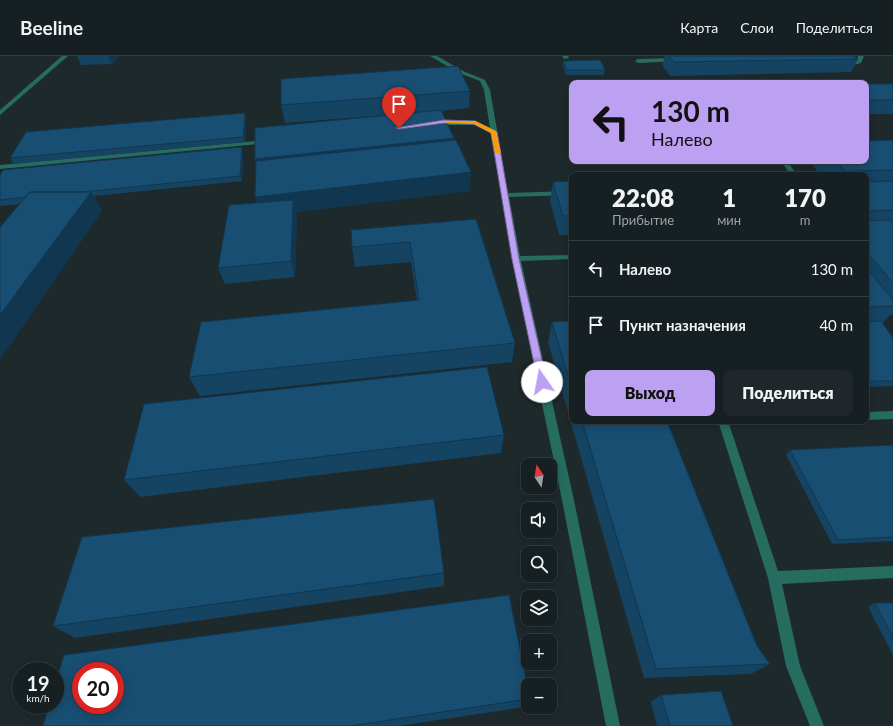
<!DOCTYPE html>
<html lang="ru">
<meta charset="utf-8">
<style>
body{margin:0;font-family:Lato,sans-serif;background:#1f272a;color:#f1f3f6;height:100vh;display:flex;flex-direction:column;font-size:15px;white-space:nowrap}
*{box-sizing:border-box;margin:0}
p{font-size:13px;color:#9ea2a5}
.icon{flex:none;width:22px;height:22px;fill:none;stroke:currentColor;stroke-width:2;stroke-linecap:round;stroke-linejoin:round}
.map{position:relative;flex:1;overflow:hidden}
.drawer{position:absolute;left:569px;top:116px;width:300px;height:252px;display:flex;flex-direction:column;background:#161f21;border-radius:8px;box-shadow:0 2px 10px #0003,0 0 0 1px #353d3f}
.drawer>*{flex:none}
.top-card{position:absolute;left:569px;top:24px;width:300px;height:84px;border-radius:8px;box-shadow:0 2px 10px #0003,0 0 0 1px #353d3f;background:#bca0f2;color:#111;overflow:hidden}
.needle{width:26px;rotate:348deg}
.fabs{position:absolute;left:521px;top:402px;display:grid;gap:8px}
.fabs a{display:grid;place-items:center;width:36px;height:36px;border-radius:8px;background:#161f21;box-shadow:0 2px 10px #0003,0 0 0 1px #353d3f;font-size:20px}
.speed{position:absolute;left:12px;top:606px;display:flex;gap:8px;font-size:20px;font-weight:700;text-align:center}
.speed>*{display:grid;place-content:center;width:52px;height:52px;border-radius:50%;background:#161f21;box-shadow:0 2px 10px #0003,0 0 0 1px #353d3f;line-height:1}
.speed small{font-size:10px;font-weight:400}
.speed .limit{border:6px solid #d22;background:#fff;color:#111}
.pin{position:absolute;display:grid;place-items:center;width:34px;height:34px;color:#fff;margin:-41px -17px;border-radius:50% 50% 50% 0;rotate:-45deg;box-shadow:0 0 4px #0007}
.pin .icon{rotate:45deg}
.me{position:absolute;width:44px;margin:-22px;rotate:348deg;stroke-linejoin:round;filter:drop-shadow(0 0 3px #0008)}
.turn{display:flex;align-items:center;gap:14px;height:84px;padding:0 16px;font-size:18px}
.turn .icon{width:52px;height:52px;stroke-width:2.5}
.turn b{display:block;font-size:28px;line-height:34px}
.eta{display:flex;justify-content:space-evenly;align-items:center;height:68px;text-align:center}
.eta b{font-size:24px;font-weight:800;line-height:28px}
.cta{display:flex;gap:8px;margin-top:auto;padding:8px 16px}
.cta a{flex:1;height:46px;border-radius:8px;background:#bca0f2;color:#111;font-size:16px;font-weight:800;line-height:46px;text-align:center}
.cta a+a{background:#1f272a;color:#f1f3f6}
ul{padding:0;list-style:none}
li{display:flex;align-items:center;gap:12px;height:56px;padding:0 16px;border-top:1px solid #353d3f}
li div{flex:1}
li b{display:block;font-size:15px}
li em{font-style:normal}
header{display:flex;align-items:center;gap:24px;box-sizing:border-box;height:56px;padding:0 20px;background:#161f21;border-bottom:1px solid #353d3f}
header strong{font-size:19px}
nav{display:flex;gap:22px;margin-inline-start:auto;font-size:14px}
.map>svg:first-child{display:block}
.lines{fill:none;stroke-linecap:round;stroke-linejoin:round}
.lane{fill:#266d60;fill-rule:evenodd}
.street{fill:#266d60;fill-rule:evenodd}
.wall{fill:#154362}
.shaded-wall{fill:#113750}
.building{fill:#184e72;stroke:#113750;fill-rule:evenodd}
.route{fill:#bca0f2;stroke:#7a689d}
.slow{fill:#f59e0b}
</style>
<header>
<strong>Beeline</strong>
<nav><a>Карта</a><a>Слои</a><a>Поделиться</a></nav>
</header>
<div class="map">
<svg width="893" height="670" viewBox="0 0 893 670">
<rect width="100%" height="100%" fill="#1e292c"/>
<g class="lines">
<path class="lane" d="M430,0H437L463,15L485,24L490,34L508,137L572,135V139L509,141L520,200L572,199V203L521,205L575,449L620,670H606L563,449L512,203L491,77L474,69H434L431,67L444,64L475,65L490,72L484,34L480,25L459,17Z
M562,0H568L569,2L564,3Z
M858,0H864L861,7L850,10V8L857,5Z
M676,2L679,4L678,5L638,7L635,5L638,3Z
M267,84L269,85V87L0,113V109Z
M781,105H787L797,119H791Z
M893,355V363L866,364V356Z
M718,365H728L778,515L893,510V522L782,528L800,610L824,670H810L786,610L768,522Z"/>
<path class="street" d="M62,0H68L0,59V54Z"/>
</g>
<path class="wall" d="M77,0H119L112,8L81,9Z
M665,0H854L858,3L851,16L670,20L662,9Z
M563,5L605,14L604,19H566L563,10Z
M866,28H893V58H866Z
M470,35L469,52L441,55L454,82V84L470,135L296,156L297,160L295,221L225,228L218,212L257,147L256,106L255,103L412,57L285,67L281,49Z
M246,62L245,86L14,108L10,102Z
M893,84V259H890L882,268L893,282V330L866,331V119H821L809,105H866Z
M243,97L242,125L94,140L102,155L0,303V171L20,148L0,150V119Z
M572,125V179H559L550,145L553,126Z
M476,163L515,287L512,306L200,340L189,321L417,245L411,206L355,211L352,191Z
M572,265V365H667L757,590L770,608L751,618L644,622L548,286L552,266Z
M504,379L501,397L140,441L124,424Z
M893,389V485L832,488L786,399L790,394Z
M444,517V530L75,582L53,570Z
M875,547H893V599L868,551Z
M528,633V646L525,651L399,670H43Z
M661,639L733,670H657L651,646Z"/>
<path class="shaded-wall" d="M108,0H119L112,8Z
M245,57L246,62L245,86L243,81Z
M454,82V100L260,122L255,103Z
M242,91L243,97L242,125L240,120Z
M471,116L470,135L296,156L297,160L295,221L291,205L261,160L255,141Z
M91,136L102,155L0,303V259Z"/>
<path class="building" d="M669,0H854L858,3L674,6Z
M600,4L605,14H567L563,5Z
M458,10L470,35L281,49V23Z
M866,28H893V44H866Z
M441,54L454,82L255,103V72Z
M245,57L243,81L10,102L26,76Z
M456,84L471,116L255,141L256,105Z
M893,84V114L846,115L836,105H866V85Z
M242,91L240,120L83,136H30L25,141L0,144V119L3,114Z
M572,125V160H563L553,126Z
M893,125V154L866,155V126Z
M30,136H91L0,259V171Z
M293,144L291,205L218,212L229,149Z
M476,163L515,287L189,321L201,266L419,244L410,186L352,191L351,174Z
M889,164L893,168V227L866,195V165Z
M866,211L893,244V250L866,251Z
M572,265V333L552,266Z
M881,265L893,282V325H866V266Z
M487,311L504,379L124,424L144,348Z
M582,365H667L757,590L770,608L656,613Z
M893,389V481L838,484L790,394Z
M434,443L444,517L53,570L82,481Z
M509,539L528,633V643L350,670H43L49,649H55V629L64,599ZM81,615H115V649H81Z
M875,547H893V581Z
M721,635L733,670H670L661,639Z"/>
<path class="route" d="M444,64L475,65L497,76L519,203L547,326L545,328L542,329L538,326L512,203L491,77L474,68L444,67L399,73L396,72Z"/>
<path class="slow" d="M445,65H475L496,75L501,97L498,98L495,97L491,77L474,68L447,67H445Z"/>
</svg>
<div class="fabs">
<a><svg class="needle" viewBox="-14 -14 28 28"><path d="M0-13l5 13h-10z" fill="#e53935"/><path d="M0 13l5-13h-10z" fill="#9ea2a5"/></svg></a>
<a><svg class="icon" aria-label="sound" viewBox="0 0 24 24"><path d="M4 9h4l5-4v14l-5-4H4zM17 9q2 3 0 6"/></svg></a>
<a><svg class="icon" aria-label="search" viewBox="0 0 24 24"><circle cx="10" cy="10" r="6"/><path d="M15 15l6 6"/></svg></a>
<a><svg class="icon" aria-label="layers" viewBox="0 0 24 24"><path d="M12 4l9 5-9 5-9-5zM3 14l9 5 9-5"/></svg></a>
<a>+</a>
<a>−</a>
</div>
<div class="speed"><div>19<small>km/h</small></div><div class="limit">20</div></div>
<div class="pin" style="left:399px;top:72px;background:#d93025"><svg class="icon" aria-label="arrive" viewBox="0 0 24 24"><path d="M6 21V4h12l-3 4 3 4H6"/></svg></div>
<svg class="me" style="left:542px;top:326px" viewBox="-20 -20 40 40"><circle r="19" fill="#fff"/><path d="M0-13L10 11 0 6-10 11z" fill="#bca0f2"/></svg>
<div class="top-card">
<div class="turn"><svg class="icon" aria-label="left" viewBox="0 0 24 24"><path d="M17 20v-9H6M10 6l-5 5 5 5"/></svg><div><b>130 m</b>Налево</div></div>
</div>
<section class="drawer">
<div class="eta">
<div><b>22:08</b><p>Прибытие</p></div>
<div><b>1</b><p>мин</p></div>
<div><b>170</b><p>m</p></div>
</div>
<ul>
<li><svg class="icon" aria-label="left" viewBox="0 0 24 24"><path d="M17 20v-9H6M10 6l-5 5 5 5"/></svg><div><b>Налево</b></div><em>130 m</em></li>
<li><svg class="icon" aria-label="arrive" viewBox="0 0 24 24"><path d="M6 21V4h12l-3 4 3 4H6"/></svg><div><b>Пункт назначения</b></div><em>40 m</em></li>
</ul>
<div class="cta"><a>Выход</a><a>Поделиться</a></div>
</section>
</div>
